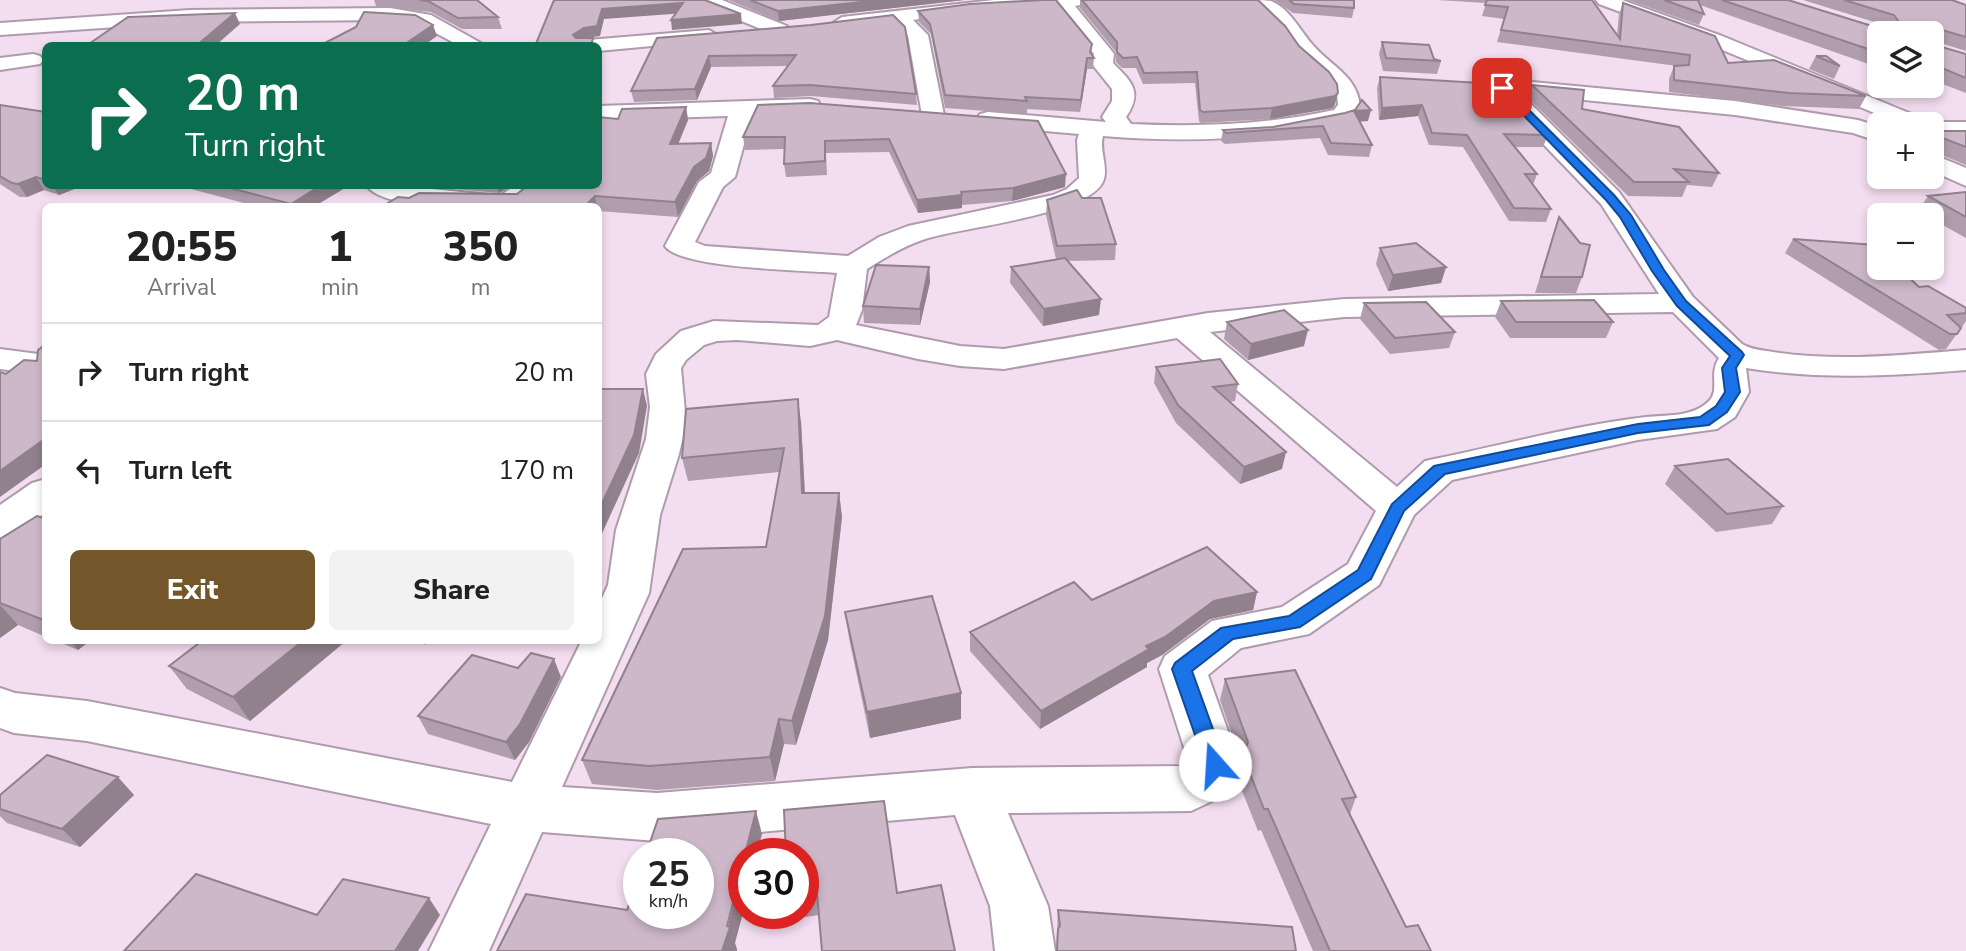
<!DOCTYPE html>
<meta charset="utf-8">
<style>
body{margin:0;font-family:"Nunito Sans",sans-serif;background:#f2f2f2;color:#222;height:100vh;display:flex;flex-direction:column;font-size:26px;white-space:nowrap}
*{box-sizing:border-box;margin:0}
p{font-size:23px;color:#767676}
.icon{flex:none;width:38px;height:38px;fill:none;stroke:currentColor;stroke-width:2;stroke-linecap:round;stroke-linejoin:round}
.map{position:relative;flex:1;overflow:hidden}
.panel{position:absolute;left:42px;top:203px;width:560px;height:441px;display:flex;flex-direction:column;background:#fff;border-radius:10px;box-shadow:0 4px 10px #0003}
.panel>*{flex:none}
.guide{position:absolute;left:42px;top:42px;width:560px;height:147px;border-radius:10px;box-shadow:0 4px 10px #0003;background:#0b6e4f;color:#fff;overflow:hidden}
.tools{position:absolute;left:1867px;top:21px;display:grid;gap:14px}
.tools a{display:grid;place-items:center;width:77px;height:77px;border-radius:10px;background:#fff;box-shadow:0 4px 10px #0003;font-size:35px}
.speed{position:absolute;left:623px;top:838px;display:flex;gap:14px;font-size:35px;font-weight:700;text-align:center}
.speed>*{display:grid;place-content:center;width:91px;height:91px;border-radius:50%;background:#fff;box-shadow:0 4px 10px #0003;line-height:1}
.speed small{font-size:18px;font-weight:400}
.speed .limit{border:10px solid #d22;background:#fff;color:#111}
.pin{position:absolute;display:grid;place-items:center;width:60px;height:60px;color:#fff;margin:-30px;border-radius:14px;box-shadow:0 4px 10px #0006}
.me{position:absolute;width:77px;margin:-38px;rotate:341deg;stroke-linejoin:round;filter:drop-shadow(0 0 5px #0008)}
.turn{display:flex;align-items:center;gap:24px;height:147px;padding:0 28px;font-size:32px}
.turn .icon{width:91px;height:91px;stroke-width:2.5}
.turn b{display:block;font-size:49px;line-height:60px}
.eta{display:flex;justify-content:space-evenly;align-items:center;height:119px;text-align:center}
.eta b{font-size:42px;font-weight:800;line-height:49px}
.button{display:flex;gap:14px;margin-top:auto;padding:14px 28px}
.button a{flex:1;height:80px;border-radius:10px;background:#73562a;color:#fff;font-size:28px;font-weight:800;line-height:80px;text-align:center}
.button a+a{background:#f2f2f2;color:#222}
ul{padding:0;list-style:none}
li{display:flex;align-items:center;gap:21px;height:98px;padding:0 28px;border-top:2px solid #e0e0e0}
li div{flex:1}
li b{display:block;font-size:26px}
li em{font-style:normal}
.map>svg:first-child{display:block}
.lines{fill:none;stroke-linecap:round;stroke-linejoin:round}
.minor-casing{stroke:#af9bad;stroke-width:4}
.minor{fill:#fff;fill-rule:evenodd}
.wall{fill:#b09eae}
.shaded-wall{fill:#90818d}
.building{fill:#cdb8ca;stroke:#90818d;stroke-width:2}
.route{fill:#1a73e8;stroke:#114b97;stroke-width:2}
</style>
<div class="map">
<svg width="1966" height="951" viewBox="0 0 1966 951">
<rect width="100%" height="100%" fill="#f3ddf0"/>
<g class="lines">
<defs>
<path id="minor" d="M697,0H722L787,26L790,30L780,36L773,34L700,4Z
M994,0H1089L1086,4L1075,6L1111,50L1114,54L1113,63C1132,82 1143,92 1126,117L1131,124C1200,127 1266,125 1334,110L1338,105L1337,94L1329,81L1299,54L1278,24L1249,0C1255,0 1265,0 1271,1C1290,9 1299,29 1312,44C1329,65 1357,75 1360,106L1350,120C1268,140 1187,143 1103,136C1099,150 1108,166 1104,179C1094,215 961,227 925,239C904,246 886,257 867,269L862,310L856,325L960,346L1004,349L1208,313L1344,299L1659,294L1601,204L1494,93L1491,88L1494,83H1510L1619,192L1693,297L1742,344C1752,350 1762,350 1773,352C1837,362 1902,355 1966,350V370C1891,376 1820,380 1746,368L1749,392L1735,417L1717,429L1638,440L1452,480L1414,515L1379,585L1309,634L1241,648L1208,675L1240,765L1227,794L1191,811L1008,813L1048,906L1055,951H995L990,906L955,815L657,841L542,832L489,951H429L491,824L87,741L14,733L0,728V688L15,693L87,701L512,782L582,640H598V607L608,585L616,530L646,439L650,407L646,374L656,354L681,331L714,321L818,325L829,317L837,273C805,270 681,269 665,246L699,182L711,173L728,116L598,120V106L810,99L818,101L821,106L818,111L810,113L752,115L735,177L723,187L695,242L705,246L848,256L879,237L908,226L1053,195L1067,189L1079,178L1077,140L1079,134L988,126L980,124L976,119L980,114L988,112L1106,122L1102,117L1112,101V89L1092,64L1094,54L1056,7L970,12L913,20L928,35L944,115L941,120H925L922,115L908,36L894,22L842,29L833,23L842,17ZM1673,312L1719,358C1708,375 1721,390 1708,402C1693,417 1665,415 1646,417C1577,425 1507,444 1439,458L1425,461L1397,487L1210,332L1344,317ZM1177,338L1376,511L1348,564L1282,607L1212,621L1165,656L1159,669L1189,763L1185,766L972,768L657,793L562,787L649,593L660,515L679,454L686,423L681,368L686,360L704,345L717,341L738,340L810,346L837,340L918,359L960,366L1004,369Z
M1596,0H1622L1722,36L1931,122H1966V136H1932V124H1901L1708,44L1599,4Z
M390,8L431,15L486,46H460L419,24L390,20L190,22L0,35V23L190,10Z
M709,30L719,36L716,40L598,51V46H578L588,40Z
M33,54L40,56L43,60L40,64L0,70V58Z
M1532,82L1735,101L1858,120L1880,127V142L1853,133L1735,115L1524,94L1521,89L1524,84Z
M1932,154L1966,168V186L1932,171Z
M367,186H403L500,196L514,186H543L521,206C489,206 385,212 367,186Z
M0,349L46,355V375L0,369Z
M46,479V512L14,535L0,539V505L32,483Z"/>
</defs>
<use href="#minor" class="minor-casing"/>
<use href="#minor" class="minor"/>
</g>
<path class="wall" d="M374,0H477L498,17L502,29H462L431,12L376,6Z
M729,0H964L779,21Z
M1080,0H1258L1335,104L1333,108L1270,119L1201,123L1199,121L1195,83L1143,84L1136,68H1122L1116,62V52L1080,8Z
M1274,0H1354V8L1352,18L1293,13Z
M1437,0H1592L1617,35L1619,14L1623,3L1728,63L1866,96L1859,109L1783,106L1669,92V79L1674,66H1677L1497,42L1504,19L1482,16L1486,3Z
M1628,0H1788L1885,30L1887,26L1803,0H1952L1966,5V51L1937,42L1938,46L1966,54V93L1932,80V33H1880V68L1700,5L1704,14L1699,25Z
M918,11L1092,44L1091,54L1094,58L1093,69H1087L1080,112L1027,109V114L945,108L931,34L919,22Z
M811,25L916,94L917,105L811,96L774,98L773,86L788,66L711,67L697,100L634,102L631,91L657,38Z
M1382,42L1441,61L1437,74L1383,71L1379,54Z
M1816,56L1840,66L1834,79L1809,69Z
M1380,77L1548,135L1543,147H1515L1537,174L1533,185L1551,209L1546,222L1509,221L1463,147L1429,145L1418,116L1379,120L1377,88Z
M1532,85L1719,173L1712,187L1687,185L1682,197L1628,196L1528,98Z
M810,103L1065,187L1012,201L962,205V208L918,213L889,152L826,153L827,175L786,177L784,164L785,149L745,150L743,137Z
M0,105L46,112V186H82L59,195L44,190L27,197H20L0,184Z
M686,107L688,120L678,143H711L713,156L709,171L697,181L678,217L598,211V206H383L409,198L517,194L598,186L618,119Z
M1368,121L1359,122L1372,145L1369,157L1328,155L1320,138L1225,144L1221,141L1223,130Z
M1932,131H1966V165L1932,151Z
M180,186H348L315,206H255Z
M454,186H511L499,193L455,189Z
M1966,192V238L1932,219V215H1926L1918,211L1928,196Z
M1082,198L1116,244L1115,260L1067,261L1099,315L1043,326L1010,283L1011,267L1056,259L1046,215L1047,200Z
M1559,217L1582,277L1576,293H1535L1554,232Z
M1793,239L1919,287L1966,308V321L1962,327H1960L1961,328L1946,349L1939,350L1785,253Z
M1380,248L1446,267L1441,283L1388,291L1376,264Z
M929,267L930,282L920,325L864,323L863,306Z
M1501,301L1613,322L1606,338H1510L1495,317Z
M1364,303L1455,332L1449,348L1390,354L1360,319Z
M1227,322L1304,346L1248,360L1224,339Z
M1156,367L1238,384L1235,401L1230,402L1282,469L1240,484L1176,423L1154,383Z
M801,422L805,493H839L842,517L828,640L796,745L784,744L775,781L657,790L592,784L582,760L766,547L780,472L688,481L682,458Z
M1675,466L1783,506L1772,524L1716,532L1665,484Z
M46,519V637L18,625L0,638V539Z
M1257,592L1253,610L1210,619L1162,655L1147,663V667L1040,729L970,651V632L1092,600Z
M845,612L961,719L870,738L849,638Z
M54,640H91L78,650Z
M203,640H347L250,721L187,689L169,666Z
M518,668L561,677L529,742L515,760L428,734L418,716Z
M1225,679L1356,797L1350,814L1406,927L1431,951H1313L1261,830L1258,831L1237,778L1241,761L1220,700Z
M0,795H134L80,847L7,823L0,816Z
M803,854L897,893L819,915L792,919L791,914H803Z
M1058,910L1296,951H1056Z"/>
<path class="shaded-wall" d="M880,0H964L779,21L778,11Z
M683,3L685,13L604,19L600,36L587,38L576,46L573,35L602,9Z
M235,13L240,24L215,46H196Z
M741,14L742,24L672,30L671,20Z
M433,25L437,36L423,46H402Z
M709,56L711,67L697,100L695,89Z
M1087,58V69L1080,112L1081,100Z
M1338,93L1335,104L1333,108L1270,119L1272,108Z
M1422,105L1418,116L1379,120L1382,108Z
M686,107L688,120L673,157L670,144Z
M1371,110L1368,121L1351,122L1354,111Z
M711,143L713,156L709,171L697,181L678,217L675,202L694,167Z
M1066,174L1065,187L1012,201L1013,188Z
M36,177L44,190L27,197L18,184Z
M53,186H82L59,195Z
M320,186H348L315,206H292L291,204Z
M497,186H511L499,193Z
M962,195V208L918,213L917,200Z
M595,196L597,206H585Z
M929,267L930,282L920,325V309Z
M1446,267L1441,283L1388,291L1393,275Z
M1101,299L1099,315L1043,326L1044,309Z
M1308,330L1304,346L1248,360L1251,344Z
M643,389L647,406L639,453L598,542V512Z
M798,399L801,422L806,517L802,493Z
M46,438V464L0,497V471Z
M1286,452L1282,469L1240,484L1244,467Z
M839,493L842,517L828,640L796,745L792,721Z
M1257,592L1253,610L1210,619L1162,655L1147,663V667L1040,729L1041,711L1146,646L1214,601Z
M0,605L18,625L0,638Z
M70,640H91L78,650Z
M304,640H347L250,721L233,697Z
M423,640H431L425,645Z
M554,659L561,677L529,742L515,760L506,742Z
M961,693V719L870,738L867,712Z
M779,719L784,744L775,781L770,757Z
M118,777L134,795L80,847L62,829Z
M756,811L762,834L757,854H745Z
M744,860V909L735,943L737,949V951H722Z
M429,898L440,915L418,951H395Z"/>
<path class="building" d="M420,0H477L498,17L458,18L428,1Z
M554,0H705L741,14L671,20L683,3L602,9L597,26L584,28L573,35L576,38H593L591,46H583V43H579L578,46H535Z
M750,0H880L778,11Z
M1043,0H1056L1092,44L1090,52L1094,58H1087L1081,100L1025,97L1027,101L945,95L930,24L918,11L970,4Z
M1082,0H1258L1285,26L1299,46L1329,72L1337,84L1338,93L1335,96L1272,108L1203,112L1200,110L1197,72L1144,73L1137,57L1123,58L1117,52V42Z
M1289,0H1354V8L1294,4Z
M1487,0H1592L1620,39L1623,3L1715,36L1728,63L1774,60L1866,96L1789,93L1674,80V66L1689,65L1690,55L1501,30L1508,7L1485,5Z
M1664,0H1698L1704,14Z
M1722,0H1788L1885,30L1889,24L1899,22L1894,15L1844,0H1952L1966,5V37L1939,29L1936,31L1938,46L1966,54V78L1932,64V33H1880V53Z
M364,12L415,15L433,25L402,46H319L356,27Z
M235,13L196,46H86L128,17Z
M893,15L905,27L916,94L810,85L773,86L796,55L709,56L695,89L631,91L657,38L811,25Z
M1382,42L1429,45L1434,59L1441,61L1386,58Z
M1816,56H1826L1840,66Z
M1380,77L1497,84L1548,135L1504,134L1537,174H1525L1551,209L1514,208L1467,135L1432,133L1422,105L1382,108Z
M1532,85L1584,90L1582,109L1679,127L1719,173L1674,169L1689,182H1634Z
M1362,100L1371,110L1354,111L1372,145L1331,143L1323,126L1226,133L1223,130L1273,127L1345,113L1355,110Z
M810,103L1038,121L1066,174L1013,188L961,192L962,195L917,200L889,139L825,141V161L784,164L785,137H743L758,105Z
M0,105L46,112V180L36,177L18,184L12,183L0,176Z
M686,107L670,144L711,143L706,158L694,167L675,202L595,196L585,206H383L398,197L409,198L419,193L517,194L527,186H598V117L618,119L622,109Z
M1932,131H1966V147L1932,134Z
M223,186H320L291,204Z
M1077,190L1082,198H1101L1116,244L1057,246L1047,200Z
M1966,192V217L1928,196Z
M1559,217L1580,243L1590,245L1582,277H1541Z
M1793,239L1876,245L1880,248V268H1899L1919,287L1928,286L1966,308V313L1947,315L1961,328L1957,334H1950Z
M1416,243L1446,267L1393,275L1380,248Z
M1065,258L1101,299L1044,309L1011,267Z
M876,265L929,267L920,309L863,306Z
M1594,300L1613,322H1516L1501,301Z
M1426,302L1455,332L1395,338L1364,303Z
M1284,310L1308,330L1251,344L1227,322Z
M46,344V438L0,471V372L6,374L24,360L37,361L38,350Z
M1220,359L1238,384L1213,387L1286,452L1244,467L1178,405L1156,367Z
M598,389H643L634,435L598,512Z
M798,399L802,493H839L825,616L792,721L779,719L770,757L649,766L582,760L683,549L766,547L784,448L682,458L686,409Z
M1728,459L1783,506L1727,514L1675,466Z
M37,516L46,519V621L0,603V539Z
M1207,547L1257,592L1214,601L1165,637L1146,646L1149,649L1041,711L970,632L1074,582L1092,600Z
M932,596L961,693L867,712L845,612Z
M203,640H304L233,697L169,666Z
M531,653L554,659L520,724L506,742L418,716L472,655L518,668Z
M1295,670L1356,797L1342,799L1406,927L1418,925L1431,951H1330L1268,809H1264L1243,756L1248,742L1225,679Z
M47,755L118,777L62,829L0,809V795Z
M884,801L897,893L941,885L955,951H822L817,893L803,895V854H786L784,810Z
M756,811L745,854H744V860L727,926L730,927L722,951H497L526,894L627,910L639,877V914H698V854H646L658,819Z
M196,874L317,915L343,879L429,898L395,951H124Z
M1058,910L1292,927L1296,951H1057L1058,929L1060,926Z"/>
<path class="route" d="M1499,86H1505L1614,195L1631,215L1664,270L1686,301L1742,352L1744,355L1736,368L1740,392L1727,412L1709,425L1638,433L1445,474L1404,511L1371,579L1300,627L1233,639L1192,671L1226,765L1223,772L1215,774L1208,772L1172,669L1175,663L1221,628L1289,616L1358,570L1392,504L1434,466L1638,424L1700,417L1716,406L1725,392L1722,368L1730,356L1677,306L1652,271L1620,217L1606,200L1499,90Z"/>
</svg>
<div class="tools">
<a><svg class="icon" aria-label="layers" viewBox="0 0 24 24"><path d="M12 4l9 5-9 5-9-5zM3 14l9 5 9-5"/></svg></a>
<a>+</a>
<a>−</a>
</div>
<div class="speed"><div>25<small>km/h</small></div><div class="limit">30</div></div>
<div class="pin" style="left:1502px;top:88px;background:#d93025"><svg class="icon" aria-label="arrive" viewBox="0 0 24 24"><path d="M6 21V4h12l-3 4 3 4H6"/></svg></div>
<svg class="me" style="left:1215px;top:765px" viewBox="-20 -20 40 40"><circle r="19" fill="#fff"/><path d="M0-13L10 11 0 6-10 11z" fill="#1a73e8"/></svg>
<div class="guide">
<div class="turn"><svg class="icon" aria-label="right" viewBox="0 0 24 24"><path d="M7 20v-9h11M14 6l5 5-5 5"/></svg><div><b>20 m</b>Turn right</div></div>
</div>
<section class="panel">
<div class="eta">
<div><b>20:55</b><p>Arrival</p></div>
<div><b>1</b><p>min</p></div>
<div><b>350</b><p>m</p></div>
</div>
<ul>
<li><svg class="icon" aria-label="right" viewBox="0 0 24 24"><path d="M7 20v-9h11M14 6l5 5-5 5"/></svg><div><b>Turn right</b></div><em>20 m</em></li>
<li><svg class="icon" aria-label="left" viewBox="0 0 24 24"><path d="M17 20v-9H6M10 6l-5 5 5 5"/></svg><div><b>Turn left</b></div><em>170 m</em></li>
</ul>
<div class="button"><a>Exit</a><a>Share</a></div>
</section>
</div>
